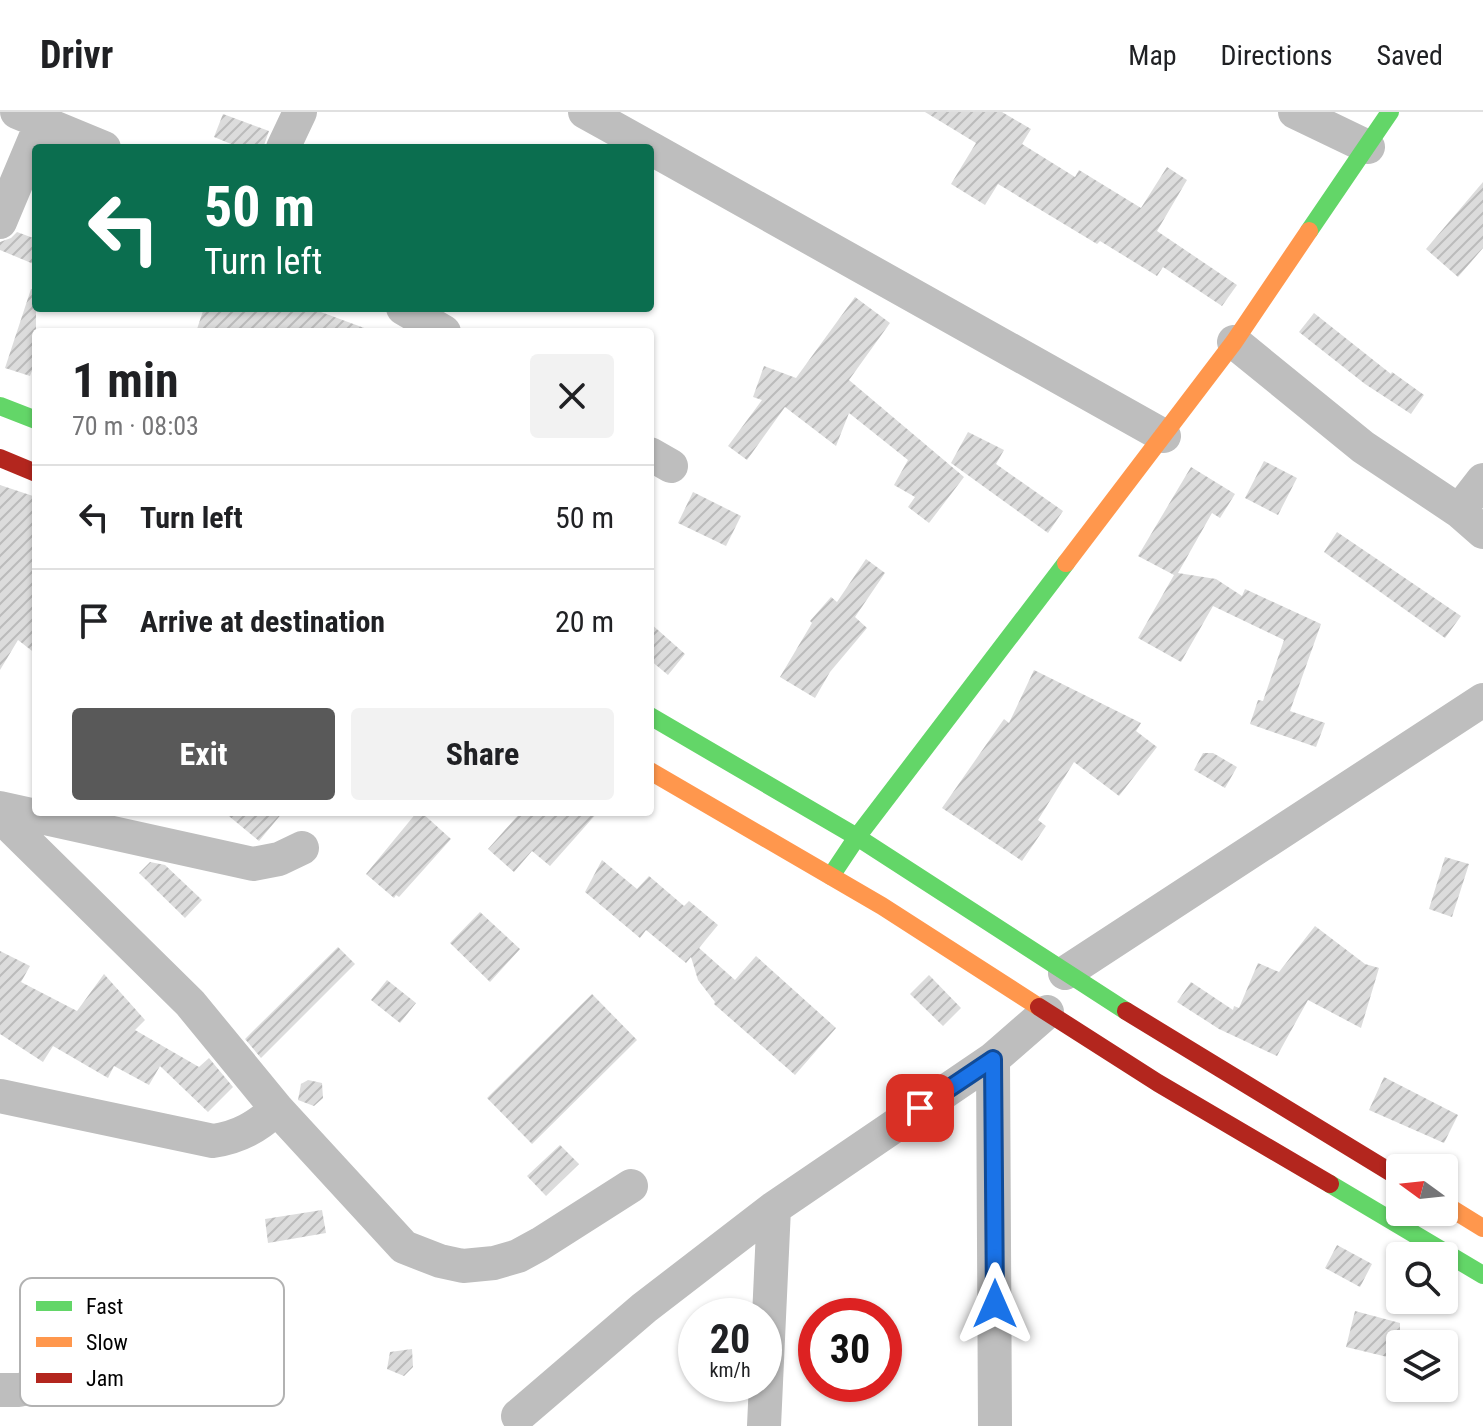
<!DOCTYPE html>
<meta charset="utf-8">
<style>
body{margin:0;font-family:"Roboto Condensed",sans-serif;background:#f2f2f2;color:#202124;height:100vh;display:flex;flex-direction:column;font-size:30px;white-space:nowrap}
*{box-sizing:border-box;margin:0}
p{font-size:26px;color:#757577}
.icon{flex:none;width:44px;height:44px;fill:none;stroke:currentColor;stroke-width:2;stroke-linecap:round;stroke-linejoin:round}
.map{position:relative;flex:1;overflow:hidden}
.drawer{position:absolute;left:32px;top:216px;width:622px;height:488px;display:flex;flex-direction:column;background:#fff;border-radius:8px;box-shadow:0 2px 6px #0004}
.drawer>*{flex:none}
.guide{position:absolute;left:32px;top:32px;width:622px;height:168px;border-radius:8px;box-shadow:0 2px 6px #0004;background:#0b6e4f;color:#fff;overflow:hidden}
.needle{width:52px;rotate:285deg}
.controls{position:absolute;left:1386px;top:1042px;display:grid;gap:16px}
.controls a{display:grid;place-items:center;width:72px;height:72px;border-radius:8px;background:#fff;box-shadow:0 2px 6px #0004;font-size:40px}
.speed{position:absolute;left:678px;top:1186px;display:flex;gap:16px;font-size:40px;font-weight:700;text-align:center}
.speed>*{display:grid;place-content:center;width:104px;height:104px;border-radius:50%;background:#fff;box-shadow:0 2px 6px #0004;line-height:1}
.speed small{font-size:20px;font-weight:400}
.speed .limit{border:12px solid #d22;background:#fff;color:#111}
.pin{position:absolute;display:grid;place-items:center;width:68px;height:68px;color:#fff;margin:-34px;border-radius:16px;box-shadow:0 4px 12px #0006}
.me{position:absolute;width:88px;margin:-44px;rotate:0deg;stroke-linejoin:round;filter:drop-shadow(0 0 6px #0008)}
.turn{display:flex;align-items:center;gap:28px;height:168px;padding:0 40px;font-size:36px}
.turn .icon{width:104px;height:104px;stroke-width:2.5}
.turn b{display:block;font-size:56px;line-height:68px}
.round{display:grid;place-items:center;flex:none;width:84px;height:84px;border-radius:8px;background:#f2f2f2}
.summary{display:flex;align-items:center;justify-content:space-between;height:136px;padding:0 40px}
h1{font-size:48px;font-weight:700;line-height:60px}
.button{display:flex;gap:16px;margin-top:auto;padding:16px 40px}
.button a{flex:1;height:92px;border-radius:8px;background:#595959;color:#fff;font-size:32px;font-weight:700;line-height:92px;text-align:center}
.button a+a{background:#f2f2f2;color:#202124}
ul{padding:0;list-style:none}
li{display:flex;align-items:center;gap:24px;height:104px;padding:0 40px;border-top:2px solid #e0e0e0}
li div{flex:1}
li b{display:block;font-size:30px}
li em{font-style:normal}
header{display:flex;align-items:center;gap:48px;box-sizing:border-box;height:112px;padding:0 40px;background:#fff;border-bottom:2px solid #e0e0e0}
header strong{font-size:38px}
nav{display:flex;gap:44px;margin-inline-start:auto;font-size:28px}
.map>svg:first-child{display:block}
.building{fill:url(#building-hatch)}
.lines{fill:none;stroke-linecap:round;stroke-linejoin:round}
.street{stroke:#bebebe;stroke-width:34}
.fast{stroke:#63d668;stroke-width:18}
.slow{stroke:#ff974d;stroke-width:18}
.jam{stroke:#b3261e;stroke-width:18}
.route-casing{stroke:#114b97;stroke-width:20}
.route{stroke:#1a73e8;stroke-width:14}
.key{fill:#fff;stroke:#b2b2b2;stroke-width:2}
.key-label{font-size:22px;fill:#000}
</style>
<header>
<strong>Drivr</strong>
<nav><a>Map</a><a>Directions</a><a>Saved</a></nav>
</header>
<div class="map">
<svg width="1483" height="1314" viewBox="0 0 1483 1314">
<defs>
<pattern id="building-hatch" width="6" height="6" patternUnits="userSpaceOnUse" patternTransform="scale(2)"><rect width="6" height="6" fill="#dcdcdc"/><path d="M-1 1l2-2M0 6l6-6M5 7l2-2" fill="none" stroke="#bbb"/></pattern>
</defs>
<rect width="100%" height="100%" fill="#fff"/>
<path class="building" d="M925,0H1002L1031,17L1022,32L1075,65L1079,58L1141,96L1167,55L1187,68L1157,119L1237,173L1222,194L1163,155L1157,164L1100,129L1097,132L998,72L985,93L951,72L976,31Z
M223,2L269,19L263,36H241L214,25Z
M1483,70V136L1458,165L1426,137Z
M17,120L36,127V153L0,138V130L11,126Z
M31,177H36V247L30,264L5,256Z
M855,185L890,211L849,268L964,365L929,411L908,395L915,385L894,373L908,348L849,301L836,334L785,295L747,348L728,334L762,288L753,285L764,254L796,266Z
M204,196H310L367,217L366,220H196Z
M1314,201L1391,262L1392,260L1424,283L1411,302L1365,272L1299,220Z
M968,320L1004,338L996,352L1063,399L1048,421L951,351Z
M1264,349L1297,366L1278,403L1245,386Z
M1191,355L1235,382L1220,406L1212,401L1178,461L1216,467L1242,484L1245,477L1321,512L1290,599L1325,611L1316,635L1250,612L1258,588L1263,589L1284,528L1213,494L1181,550L1138,526L1174,463L1138,444Z
M0,373L36,385V542L18,528L0,558Z
M693,380L741,404L726,434L678,411Z
M1337,420L1461,504L1445,526L1324,440Z
M866,447L885,461L855,505L867,516L830,560L815,586L780,565L812,511L810,509L831,485L837,490Z
M650,511L685,542L668,563L650,548Z
M1034,558L1141,611L1136,619L1157,635L1119,684L1074,650L1038,708L1046,714L1022,749L942,696L1004,607L1009,611Z
M1203,641H1213L1237,655L1225,676L1194,658Z
M224,700H283L259,729Z
M417,700H421L451,727L399,785L396,783L394,786L366,762Z
M521,700H598L550,754L532,739L514,760L488,737Z
M1445,745L1469,752L1452,805L1429,797Z
M602,748L637,777L649,764L684,794L689,789L718,813L699,836L735,868L756,844L836,916L795,963L714,892L715,890L698,868L691,845L686,851L646,818L640,826L585,780Z
M150,750L165,753L202,788L185,806L139,761Z
M480,800L520,837L490,870L450,831Z
M1315,814L1365,852L1379,856L1361,916L1308,888L1277,944L1219,917L1177,890L1191,870L1233,898L1234,894L1239,896L1258,851L1279,860Z
M338,835L355,852L261,946L245,927Z
M0,839L30,854L21,870L77,899L104,862L145,908L135,918L199,955L209,946L233,975L208,1000L160,954L149,973L114,954L108,966L53,934L43,950L0,922Z
M929,863L961,896L943,914L910,882Z
M387,868L416,891L400,911L371,888Z
M592,882L637,928L532,1032L487,986Z
M1384,965L1458,1003L1444,1031L1369,998Z
M308,968L322,971L323,986L314,994L298,988L301,972Z
M560,1033L579,1052L546,1084L527,1064Z
M322,1098L326,1121L268,1131L265,1107Z
M1337,1133L1372,1152L1360,1175L1325,1156Z
M1355,1199L1400,1211V1248L1346,1235Z
M412,1237L413,1255L404,1264L387,1257L390,1240Z"/>
<g class="lines">
<path class="street" d="M17,0L104,36
M585,0L650,36
M1295,0L1368,35
M283,36L300,0
M650,36L1164,324
M0,110L42,10
M403,196L444,220
M1234,230L1363,335L1459,399L1483,420
M650,342L671,354
M1459,399L1483,368
M0,696L253,752L279,747L302,736
M0,704L190,891L277,997L404,1135L440,1149L463,1154L494,1151L518,1144L540,1132L631,1074
M1065,861L1483,588
M993,947L995,1314
M0,984L213,1029C240,1025 256,1015 277,997
M0,1278H19L149,1250
M518,1304L644,1196L774,1096L993,947L1047,900
M764,1314L774,1096"/>
<path class="fast" d="M1309,119L1390,0
M0,294L36,308
M650,604L857,725L1126,899
M831,764L857,725L1066,451
M1330,1072L1483,1163"/>
<path class="slow" d="M1066,451L1234,230L1309,119
M650,659L882,794L1039,895
M1444,1092L1483,1116"/>
<path class="jam" d="M0,346L36,361
M1039,895L1158,971L1330,1072
M1126,899L1400,1066"/>
</g>
<g class="lines">
<defs>
<path id="route" d="M920,996L993,947L995,1192"/>
</defs>
<use href="#route" class="route-casing"/>
<use href="#route" class="route"/>
</g>
<rect x="20" y="1166" width="264" height="128" rx="12" class="key"/>
<rect x="36" y="1189" width="36" height="10" fill="#63d668"/>
<rect x="36" y="1225" width="36" height="10" fill="#ff974d"/>
<rect x="36" y="1261" width="36" height="10" fill="#b3261e"/>
<g class="key-label">
<text x="86" y="1202">Fast</text>
<text x="86" y="1238">Slow</text>
<text x="86" y="1274">Jam</text>
</g>
</svg>
<div class="controls">
<a><svg class="needle" viewBox="-14 -14 28 28"><path d="M0-13l5 13h-10z" fill="#e53935"/><path d="M0 13l5-13h-10z" fill="#757577"/></svg></a>
<a><svg class="icon" aria-label="search" viewBox="0 0 24 24"><circle cx="10" cy="10" r="6"/><path d="M15 15l6 6"/></svg></a>
<a><svg class="icon" aria-label="layers" viewBox="0 0 24 24"><path d="M12 4l9 5-9 5-9-5zM3 14l9 5 9-5"/></svg></a>
</div>
<div class="speed"><div>20<small>km/h</small></div><div class="limit">30</div></div>
<div class="pin" style="left:920px;top:996px;background:#d93025"><svg class="icon" aria-label="arrive" viewBox="0 0 24 24"><path d="M6 21V4h12l-3 4 3 4H6"/></svg></div>
<svg class="me" style="left:995px;top:1192px" viewBox="-20 -20 40 40"><path d="M0-17L14 15 0 8-14 15z" fill="#1a73e8" stroke="#fff" stroke-width="4"/></svg>
<div class="guide">
<div class="turn"><svg class="icon" aria-label="left" viewBox="0 0 24 24"><path d="M17 20v-9H6M10 6l-5 5 5 5"/></svg><div><b>50 m</b>Turn left</div></div>
</div>
<section class="drawer">
<div class="summary"><div><h1>1 min</h1><p>70 m · 08:03</p></div><a class="round"><svg class="icon" aria-label="close" viewBox="0 0 24 24"><path d="M6 6l12 12M18 6L6 18"/></svg></a></div>
<ul>
<li><svg class="icon" aria-label="left" viewBox="0 0 24 24"><path d="M17 20v-9H6M10 6l-5 5 5 5"/></svg><div><b>Turn left</b></div><em>50 m</em></li>
<li><svg class="icon" aria-label="arrive" viewBox="0 0 24 24"><path d="M6 21V4h12l-3 4 3 4H6"/></svg><div><b>Arrive at destination</b></div><em>20 m</em></li>
</ul>
<div class="button"><a>Exit</a><a>Share</a></div>
</section>
</div>
